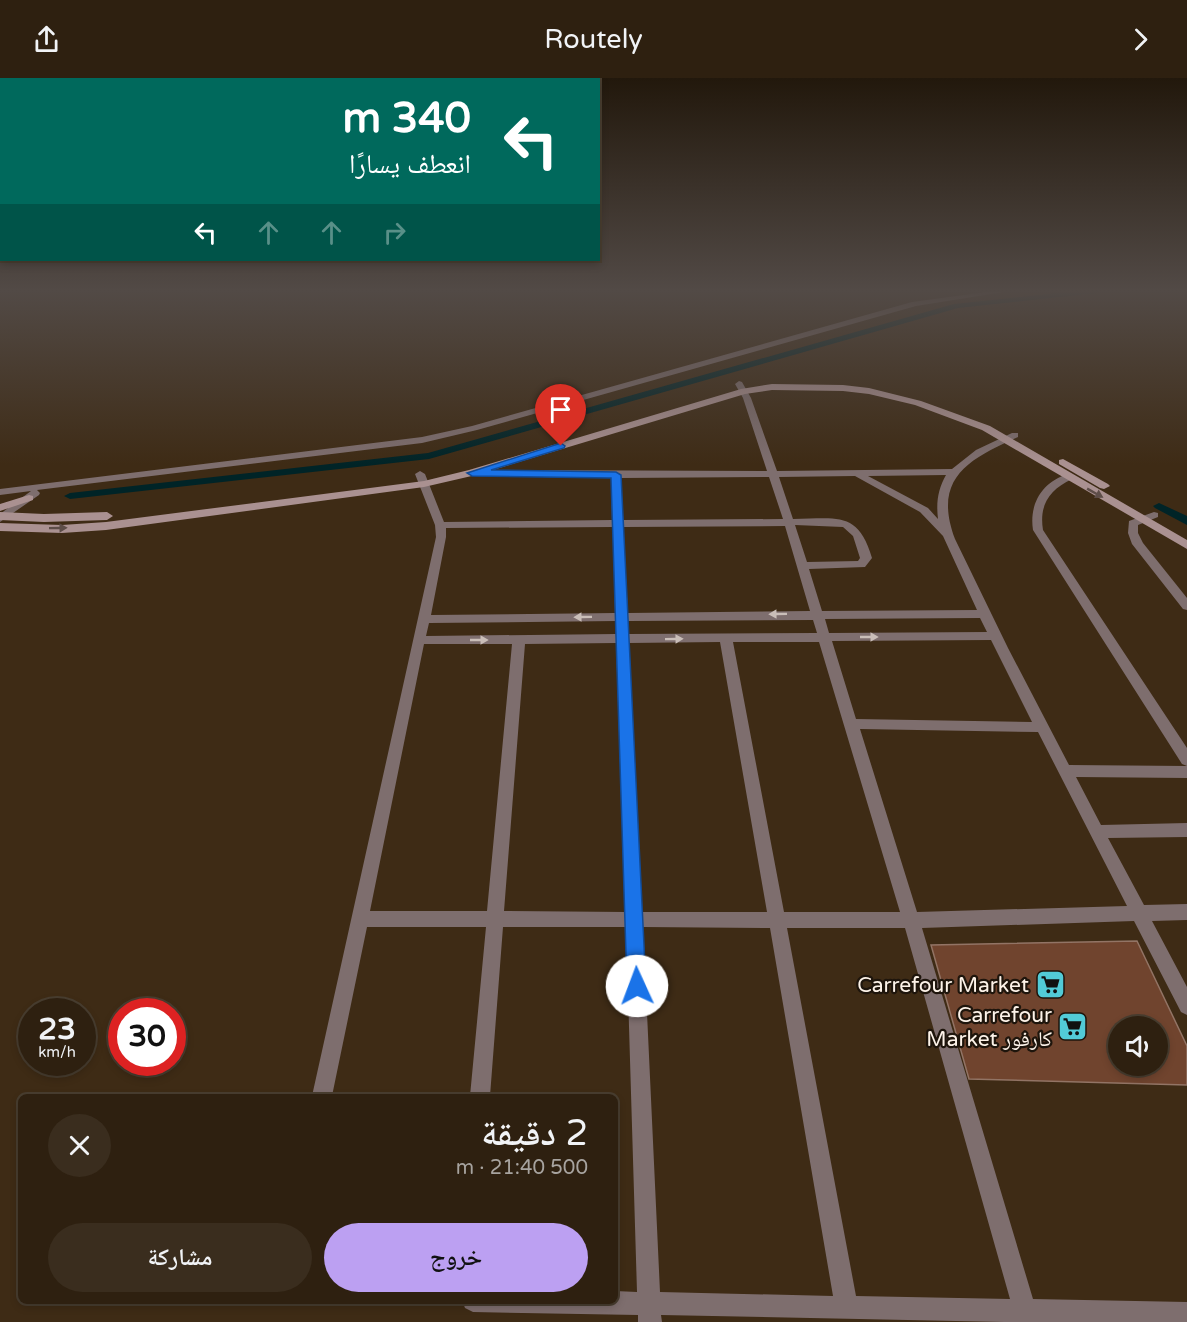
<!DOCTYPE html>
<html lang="ar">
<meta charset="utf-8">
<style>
body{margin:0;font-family:"Varela Round","Noto Naskh Arabic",sans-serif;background:#3a2d1e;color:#f1f3f6;direction:rtl;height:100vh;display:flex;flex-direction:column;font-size:22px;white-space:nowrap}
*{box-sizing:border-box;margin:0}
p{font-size:20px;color:#a7a39f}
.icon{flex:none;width:33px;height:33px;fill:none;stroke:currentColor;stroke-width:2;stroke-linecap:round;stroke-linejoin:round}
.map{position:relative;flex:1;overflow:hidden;direction:ltr}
.sheet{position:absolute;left:18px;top:1016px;width:600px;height:210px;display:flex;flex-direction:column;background:#2e2010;border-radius:9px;box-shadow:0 3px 9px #0003,0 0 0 2px #493e30;direction:rtl}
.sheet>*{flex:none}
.top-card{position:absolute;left:0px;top:0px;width:600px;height:183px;box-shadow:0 3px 9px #0003,0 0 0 2px #493e30;direction:rtl;background:#00695c;color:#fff;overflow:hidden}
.tools{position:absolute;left:1108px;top:938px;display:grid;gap:12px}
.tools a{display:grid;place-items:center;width:60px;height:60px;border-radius:50%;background:#2e2010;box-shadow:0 3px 9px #0003,0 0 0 2px #493e30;font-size:30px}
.speed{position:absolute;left:18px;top:920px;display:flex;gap:12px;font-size:30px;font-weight:700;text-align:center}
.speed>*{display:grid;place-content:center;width:78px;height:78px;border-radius:50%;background:#2e2010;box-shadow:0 3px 9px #0003,0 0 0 2px #493e30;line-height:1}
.speed small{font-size:15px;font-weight:400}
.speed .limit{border:9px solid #d22;background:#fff;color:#111}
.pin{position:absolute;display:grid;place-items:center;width:51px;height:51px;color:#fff;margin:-62px -26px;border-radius:50% 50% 50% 0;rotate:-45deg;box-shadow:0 0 6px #0007}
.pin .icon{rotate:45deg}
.me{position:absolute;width:66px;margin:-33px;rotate:358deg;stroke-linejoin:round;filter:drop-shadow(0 0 4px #0008)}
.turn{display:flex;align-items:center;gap:21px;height:126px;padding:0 30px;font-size:27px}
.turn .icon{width:78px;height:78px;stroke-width:2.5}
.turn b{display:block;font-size:42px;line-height:51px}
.lanes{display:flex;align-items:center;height:57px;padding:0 30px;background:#0003;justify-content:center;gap:30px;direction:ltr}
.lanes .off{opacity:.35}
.round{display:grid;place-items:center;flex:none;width:63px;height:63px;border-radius:32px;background:#3a2d1e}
.head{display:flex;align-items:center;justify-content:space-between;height:102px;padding:0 30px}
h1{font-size:36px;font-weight:600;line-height:45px}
.primary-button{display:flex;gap:12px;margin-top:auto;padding:12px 30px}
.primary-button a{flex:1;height:69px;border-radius:36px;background:#bca0f2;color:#111;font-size:24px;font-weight:600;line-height:69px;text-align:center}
.primary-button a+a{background:#3a2d1e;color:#f1f3f6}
header{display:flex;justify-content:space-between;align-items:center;height:78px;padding:0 30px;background:#2e2010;font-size:27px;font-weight:600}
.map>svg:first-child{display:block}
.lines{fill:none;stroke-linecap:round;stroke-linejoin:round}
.canal{fill:#002427;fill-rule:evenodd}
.building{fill:#70442e;stroke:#927465;stroke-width:1.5;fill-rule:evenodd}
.minor{fill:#7e6e6e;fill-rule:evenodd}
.secondary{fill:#aa9191;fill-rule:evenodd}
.oneway{fill:#5d4d48}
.oneway2{fill:#cabeb8}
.route{fill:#1a73e8;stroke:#114b97;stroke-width:1.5}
.labels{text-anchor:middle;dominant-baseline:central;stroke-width:4.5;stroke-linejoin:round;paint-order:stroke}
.near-poi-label{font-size:21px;fill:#fdf3e9;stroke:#1e150c;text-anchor:end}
</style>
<header><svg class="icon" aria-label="forward" viewBox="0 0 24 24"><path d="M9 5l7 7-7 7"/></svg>Routely<svg class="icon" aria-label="share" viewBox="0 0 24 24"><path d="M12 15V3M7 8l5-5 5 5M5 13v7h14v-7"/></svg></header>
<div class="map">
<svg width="1187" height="1244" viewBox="0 0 1187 1244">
<rect width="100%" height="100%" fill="#3e2b15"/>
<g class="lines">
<path class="canal" d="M1077,213H1100L1096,215L958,230L429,381L70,421L64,418L70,415L428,375L954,226Z
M1159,425L1187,438V447L1155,430L1153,428Z"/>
</g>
<path class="building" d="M1137,863L1187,968V1007L969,1001L931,867ZM1119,948H1158V987H1119Z"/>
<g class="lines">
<path class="minor" d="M993,213H1010L916,228L477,352L422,365L37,412L40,415L39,417L0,444V436L31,413L0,417V411L422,359L472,348L912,224Z
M739,303L742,304L751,320L777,393L952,391L976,372L1012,355H1018V359C969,381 932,400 955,461L1008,570L1069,687L1187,688V700L1076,699L1101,747L1187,745V759L1108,760L1144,827L1187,826V842L1152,843L1187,909V937L1181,934L1134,843L922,850L1033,1221L1187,1224V1244H1004L661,1237L662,1244H638V1237L473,1234L465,1230L462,1222H615V1213L637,1214L626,849H503L490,1018H470L486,849H367L332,1018H312L436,459L435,447L415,396L420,393L425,396L444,444L612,442L611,400L472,398L467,395L472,392L767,393L743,320L735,306ZM946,397C938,411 936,424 938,441L928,430L868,398ZM855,398L920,434L943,458L977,532L822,533L809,491L865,489L872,480C858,432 836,441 793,441L779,399ZM769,399L783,441L623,442L621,400ZM795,447L843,449L853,458L860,480L858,483L807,484ZM785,448L810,533L628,535L623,449ZM613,449L615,535L431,537L446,459V450ZM980,540L987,554L829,555L825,541ZM813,542L817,555L629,556L628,543ZM616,543V556L426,558L429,545ZM991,562L1032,644L856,641L832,563ZM720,564L767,834H642L629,565ZM733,564H819L900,834H784ZM616,565L625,834L504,833L525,566ZM424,566H512L487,833H370ZM860,651L1038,654L1127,828L917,834ZM643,849L770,850L833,1218L660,1214ZM787,850H905L1010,1221L856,1218Z
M1068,396L1072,397V401C1049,412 1039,427 1043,452L1187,670V688L1182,686L1033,452C1029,426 1042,404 1068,396Z
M1154,434L1158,435V439L1138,447V455L1143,465L1187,520V532L1183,531L1132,466L1128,455L1129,443Z"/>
<path class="secondary" d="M772,306L843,307L869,310L921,323L990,348L1187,462V471L982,352L915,327L869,316L843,313L772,312L745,316L476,397L424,409L106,452L62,455L0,453V445L62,447L106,444L424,403L469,392L741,311Z
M1063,381L1108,406L1110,408L1104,411L1100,410L1059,386V382Z
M29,417L33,418V422L0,433V426Z
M0,434L44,436L107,434L113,438L107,442L44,444L0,442Z"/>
</g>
<defs><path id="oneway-solid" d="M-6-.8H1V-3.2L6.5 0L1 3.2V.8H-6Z" transform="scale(1.5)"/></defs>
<g class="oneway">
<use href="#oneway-solid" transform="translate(1095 415) rotate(29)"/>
<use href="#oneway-solid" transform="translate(58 450) rotate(-1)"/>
</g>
<g class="oneway2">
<use href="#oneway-solid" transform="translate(778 536) rotate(179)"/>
<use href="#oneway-solid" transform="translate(583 539) rotate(179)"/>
<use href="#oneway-solid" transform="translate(869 559)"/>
<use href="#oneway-solid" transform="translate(674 561) rotate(-1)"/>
<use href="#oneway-solid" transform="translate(479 562)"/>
</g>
<linearGradient id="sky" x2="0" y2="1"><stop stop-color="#22180c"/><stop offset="0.55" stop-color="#524a46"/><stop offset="1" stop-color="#524a46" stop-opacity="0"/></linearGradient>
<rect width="1187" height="387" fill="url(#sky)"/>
<path class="route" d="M561,365L565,368L564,370L491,392L616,394L621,397L646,908L643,914L637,917L630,914L627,908L611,400L472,398L467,395Z"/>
<defs>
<symbol id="supermarket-square" viewBox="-11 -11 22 22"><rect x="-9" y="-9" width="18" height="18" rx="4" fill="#52cbd7" stroke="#1e150c"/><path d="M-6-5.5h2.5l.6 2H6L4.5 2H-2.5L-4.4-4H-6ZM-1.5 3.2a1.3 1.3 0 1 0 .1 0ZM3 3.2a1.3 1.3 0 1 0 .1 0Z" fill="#111"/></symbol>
</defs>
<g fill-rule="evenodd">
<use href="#supermarket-square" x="1034" y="890" width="33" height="33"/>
<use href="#supermarket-square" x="1056" y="932" width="33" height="33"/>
</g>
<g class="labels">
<g class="near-poi-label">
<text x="1029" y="907">Carrefour Market</text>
<text x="1052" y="937">Carrefour<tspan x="1052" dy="24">Market كارفور</tspan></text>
</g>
</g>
</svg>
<div class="tools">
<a><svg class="icon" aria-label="sound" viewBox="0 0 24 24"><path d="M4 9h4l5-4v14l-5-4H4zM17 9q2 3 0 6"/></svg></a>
</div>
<div class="speed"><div>23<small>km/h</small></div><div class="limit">30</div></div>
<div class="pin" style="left:561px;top:368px;background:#d93025"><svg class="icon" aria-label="arrive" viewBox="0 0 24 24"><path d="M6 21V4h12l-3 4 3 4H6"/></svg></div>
<svg class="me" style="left:637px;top:908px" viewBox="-20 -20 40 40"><circle r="19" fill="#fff"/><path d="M0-13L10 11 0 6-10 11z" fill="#1a73e8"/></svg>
<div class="top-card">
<div class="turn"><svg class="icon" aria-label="left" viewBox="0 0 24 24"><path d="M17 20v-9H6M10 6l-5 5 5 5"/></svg><div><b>340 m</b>انعطف يسارًا</div></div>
<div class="lanes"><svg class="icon" aria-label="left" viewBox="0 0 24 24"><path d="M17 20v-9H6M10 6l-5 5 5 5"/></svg><svg class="icon off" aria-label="ahead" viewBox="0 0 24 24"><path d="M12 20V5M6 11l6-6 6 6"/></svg><svg class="icon off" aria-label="ahead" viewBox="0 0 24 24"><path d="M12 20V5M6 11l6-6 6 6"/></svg><svg class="icon off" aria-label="right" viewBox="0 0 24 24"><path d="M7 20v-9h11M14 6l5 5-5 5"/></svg></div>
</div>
<section class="sheet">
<div class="head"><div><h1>2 دقيقة</h1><p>500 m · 21:40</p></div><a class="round"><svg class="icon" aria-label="close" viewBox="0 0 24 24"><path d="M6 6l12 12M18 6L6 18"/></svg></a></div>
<div class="primary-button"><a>خروج</a><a>مشاركة</a></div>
</section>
</div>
